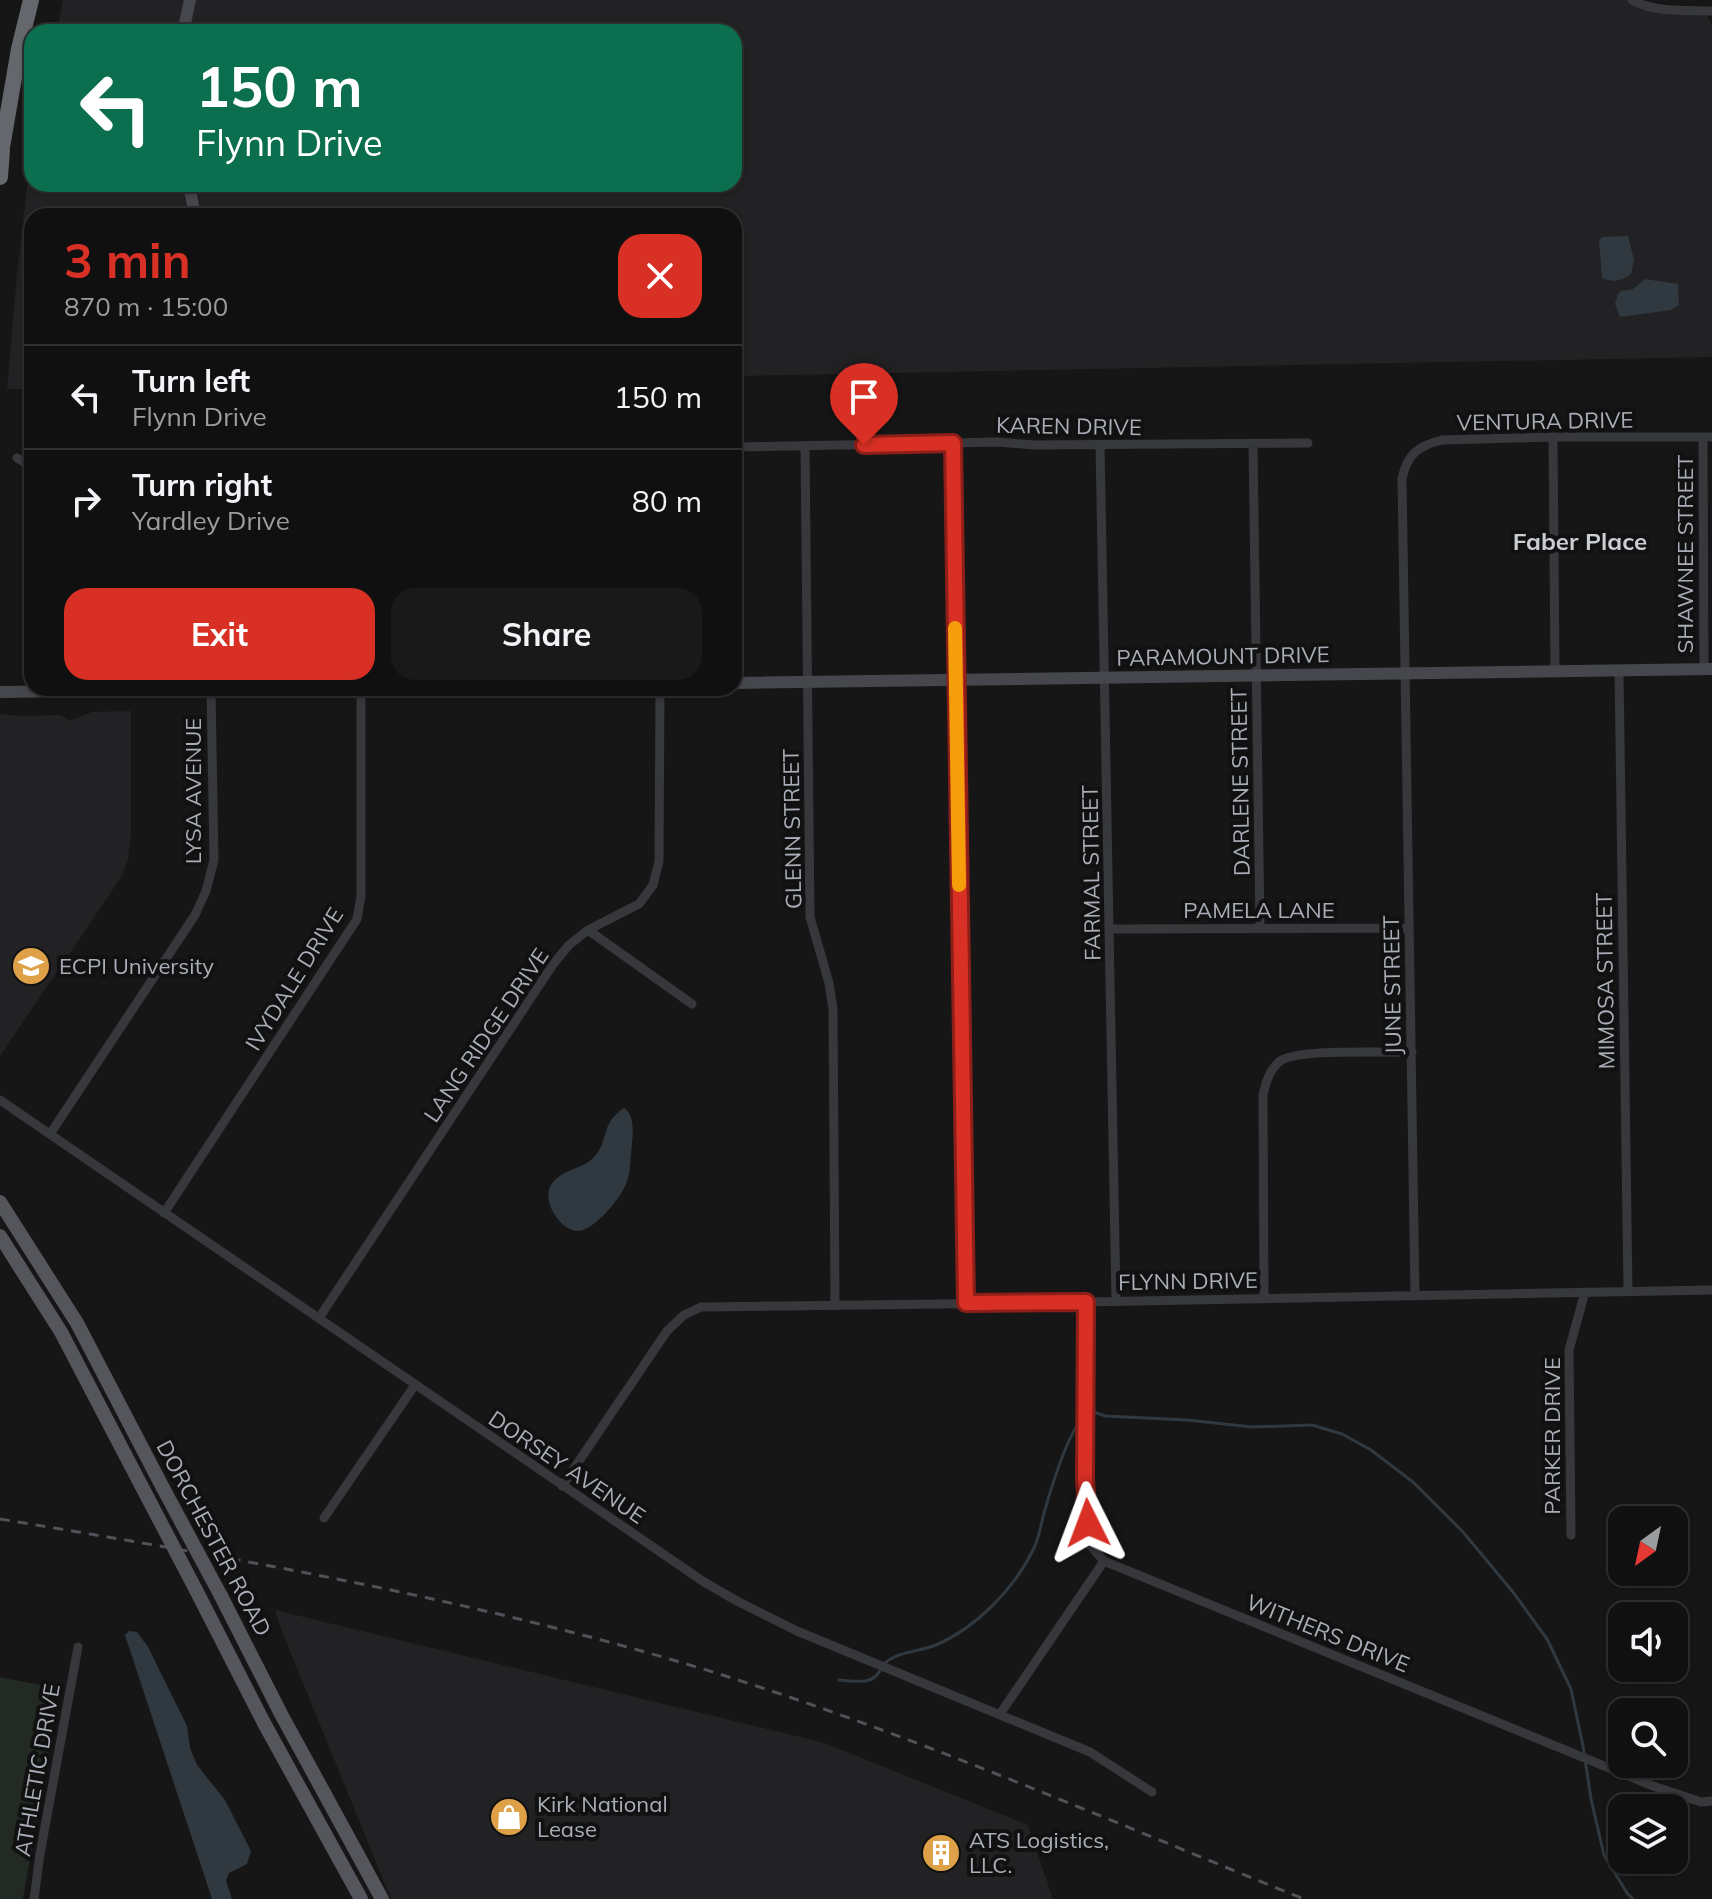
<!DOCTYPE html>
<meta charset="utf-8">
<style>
body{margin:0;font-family:Mulish,sans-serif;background:#19191a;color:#f1f3f6;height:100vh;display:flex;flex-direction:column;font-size:30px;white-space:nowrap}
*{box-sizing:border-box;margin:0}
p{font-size:26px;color:#9c9d9f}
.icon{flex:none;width:44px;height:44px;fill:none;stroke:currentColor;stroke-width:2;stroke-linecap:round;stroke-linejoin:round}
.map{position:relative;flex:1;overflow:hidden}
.panel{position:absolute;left:24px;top:208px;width:718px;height:488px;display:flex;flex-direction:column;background:#101011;border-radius:24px;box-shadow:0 2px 6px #0004,0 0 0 2px #303031}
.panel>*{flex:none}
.guide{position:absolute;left:24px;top:24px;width:718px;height:168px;border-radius:24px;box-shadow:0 2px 6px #0004,0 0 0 2px #303031;background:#0b6e4f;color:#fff;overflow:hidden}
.needle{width:52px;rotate:213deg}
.fabs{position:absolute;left:1608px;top:1506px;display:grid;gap:16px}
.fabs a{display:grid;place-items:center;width:80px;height:80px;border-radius:16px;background:#101011;box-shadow:0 2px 6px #0004,0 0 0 2px #303031;font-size:40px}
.pin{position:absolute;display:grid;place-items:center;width:68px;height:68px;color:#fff;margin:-82px -34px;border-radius:50% 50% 50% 0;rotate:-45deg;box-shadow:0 0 8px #0007}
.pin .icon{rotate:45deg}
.me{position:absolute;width:88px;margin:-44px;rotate:357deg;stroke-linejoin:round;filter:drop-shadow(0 0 6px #0008)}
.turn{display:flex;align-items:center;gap:28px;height:168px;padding:0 40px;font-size:36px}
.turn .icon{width:104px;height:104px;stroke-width:2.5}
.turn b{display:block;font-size:56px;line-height:68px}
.round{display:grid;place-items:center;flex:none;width:84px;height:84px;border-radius:24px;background:#19191a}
.overview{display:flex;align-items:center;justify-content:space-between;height:136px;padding:0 40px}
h1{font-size:48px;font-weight:700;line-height:60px;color:#d93025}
.action{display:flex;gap:16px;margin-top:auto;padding:16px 40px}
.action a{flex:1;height:92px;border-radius:24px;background:#d93025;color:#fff;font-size:32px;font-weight:700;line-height:92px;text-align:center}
.action a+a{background:#19191a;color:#f1f3f6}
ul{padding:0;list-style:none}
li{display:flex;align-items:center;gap:24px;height:104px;padding:0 40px;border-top:2px solid #303031}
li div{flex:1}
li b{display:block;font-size:30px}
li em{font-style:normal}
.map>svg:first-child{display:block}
.built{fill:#222224}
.green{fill:#222a23}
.water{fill:#30393f}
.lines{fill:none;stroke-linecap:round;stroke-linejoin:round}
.stream{stroke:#30393f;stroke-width:3}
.street{stroke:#37383c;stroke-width:9}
.secondary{stroke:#45474c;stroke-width:12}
.primary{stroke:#54565b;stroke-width:14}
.highway{stroke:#64676c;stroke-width:16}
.rail{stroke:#505257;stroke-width:3;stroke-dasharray:10 8;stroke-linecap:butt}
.primary-bridge{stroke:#54565b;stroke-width:14}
.route-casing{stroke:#8d1f18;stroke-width:20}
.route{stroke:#d93025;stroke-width:14}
.slow{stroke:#f59e0b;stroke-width:14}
.labels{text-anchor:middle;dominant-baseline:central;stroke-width:8;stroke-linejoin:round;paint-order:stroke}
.street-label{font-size:22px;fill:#a9aeb6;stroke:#111112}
.poi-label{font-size:22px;fill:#a9aeb6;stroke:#111112;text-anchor:start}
.neighbourhood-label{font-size:24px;font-weight:bold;fill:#cacdd2;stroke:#111112}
</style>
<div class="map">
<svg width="1712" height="1899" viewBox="0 0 1712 1899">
<rect width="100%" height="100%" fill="#161617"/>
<path class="built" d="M63,0H1627L1639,7L1706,14L1712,25V357L734,376V216H32V389H7L17,274L28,178L32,157V184H734V32H57Z
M131,711V834L128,860L122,876L0,1056V714L22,716L60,715L65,717L69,721L92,712Z
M275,1610L825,1743L1028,1825L1053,1899H391L283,1634Z"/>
<path class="green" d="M0,1677L60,1689L23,1899H0Z"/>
<path class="water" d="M1628,236L1634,260L1631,274C1621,281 1614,283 1602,278L1599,241L1602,237Z
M1645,279L1678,284L1679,305L1671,310L1620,317L1615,304L1618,294L1621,291L1633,289Z
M624,1108C637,1116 632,1140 631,1154C630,1163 630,1176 626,1184C620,1199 595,1229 579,1231C560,1232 541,1200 551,1185C562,1168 584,1170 596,1155C609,1138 601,1123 624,1108Z
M129,1631L137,1632L148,1647L187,1726L190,1748L197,1765L225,1800L251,1851L247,1864L229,1873L226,1881L232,1899H212L125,1635Z"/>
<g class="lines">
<path class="stream" d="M885,1663C899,1651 919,1652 936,1645C976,1628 1015,1588 1034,1548C1039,1538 1041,1524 1044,1513C1050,1492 1070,1423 1088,1414C1094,1411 1100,1414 1105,1416L1187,1420L1252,1427L1312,1425L1342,1434L1371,1450L1413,1482L1463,1532L1513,1592L1547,1639L1571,1689L1583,1746L1591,1799L1604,1855L1627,1893L1633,1899
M839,1680C855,1681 873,1686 881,1669"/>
<path class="street" d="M1632,0C1655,13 1687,10 1712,11
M1553,437L1555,671
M1703,437L1704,670
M953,443L966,1303
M1253,444L1260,928
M1100,445L1116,1301
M734,447L998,442L1034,445L1308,443
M805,447L810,917L829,983L833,1009L835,1304
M17,458L32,467
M1619,671L1628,1291
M1110,929L1408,928
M588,930L692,1004
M0,1100L704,1582L737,1601L797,1631L1090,1752L1152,1792
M50,1134L195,915L206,891L214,860L211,690
M164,1213L357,919L361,896V688
M1415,1296L1402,479C1407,454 1418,446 1442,440L1553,437H1712
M1264,1298L1263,1095C1266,1082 1269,1071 1279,1062C1295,1048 1387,1053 1412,1052
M1086,1302L1085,1480L1089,1544L1104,1561L1653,1786L1701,1802L1712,1801
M319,1318L554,963L569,945L588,930L639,904L653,885L659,861L660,688
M562,1486L667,1331L684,1315L701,1307L1086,1302L1712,1290
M324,1518L415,1385
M1571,1535L1569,1350L1585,1292
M1000,1714L1104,1561
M34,1899L40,1854L78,1647"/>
<path class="secondary" d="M183,32L190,0
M189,184L195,216
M734,683L1712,669
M0,692L321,688"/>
<path class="primary" d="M0,1202L77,1323L163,1488
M0,1236L61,1332L141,1485
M196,1590L264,1723L361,1899
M221,1596L281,1714L382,1899"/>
<path class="highway" d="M0,159L19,49L31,0
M0,177L2,150"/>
<path class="rail" d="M0,1519C236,1558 473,1599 703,1669C908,1732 1105,1819 1304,1899"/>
<path class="primary-bridge" d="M141,1485L196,1590
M163,1488L221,1596"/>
</g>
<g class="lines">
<defs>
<path id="route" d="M864,445L953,443L966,1303L1086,1302L1085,1480L1088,1523"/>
</defs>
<use href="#route" class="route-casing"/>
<use href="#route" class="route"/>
<path class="slow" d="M955,628L959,885"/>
</g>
<defs>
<symbol id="university-disc" viewBox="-11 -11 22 22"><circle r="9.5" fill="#dea148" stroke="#111112"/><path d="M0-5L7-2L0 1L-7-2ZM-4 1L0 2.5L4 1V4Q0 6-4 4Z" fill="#fff"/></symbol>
<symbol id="shop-disc" viewBox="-11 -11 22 22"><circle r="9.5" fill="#dea148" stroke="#111112"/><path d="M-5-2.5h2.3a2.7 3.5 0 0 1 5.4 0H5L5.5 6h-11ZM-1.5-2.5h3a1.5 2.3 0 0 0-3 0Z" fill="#fff"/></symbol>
<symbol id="building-disc" viewBox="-11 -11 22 22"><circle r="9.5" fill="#dea148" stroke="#111112"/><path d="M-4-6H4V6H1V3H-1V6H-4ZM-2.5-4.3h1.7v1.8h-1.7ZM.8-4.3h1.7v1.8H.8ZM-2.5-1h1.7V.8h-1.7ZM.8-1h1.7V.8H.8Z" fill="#fff"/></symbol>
</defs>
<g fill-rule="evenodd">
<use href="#university-disc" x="9" y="944" width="44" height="44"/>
<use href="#shop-disc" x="487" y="1795" width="44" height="44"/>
<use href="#building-disc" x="919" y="1831" width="44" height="44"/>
</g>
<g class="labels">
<g class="street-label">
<text transform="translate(1545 421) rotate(-1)">VENTURA DRIVE</text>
<text transform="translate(1069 426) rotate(1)">KAREN DRIVE</text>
<text transform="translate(1685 554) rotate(-90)">SHAWNEE STREET</text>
<text transform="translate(1223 656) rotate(-1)">PARAMOUNT DRIVE</text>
<text transform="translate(1240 782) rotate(-91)">DARLENE STREET</text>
<text transform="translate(193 791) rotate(-90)">LYSA AVENUE</text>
<text transform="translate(792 829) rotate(-91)">GLENN STREET</text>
<text transform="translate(1091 873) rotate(-91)">FARMAL STREET</text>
<text x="1259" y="910">PAMELA LANE</text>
<text transform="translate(294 979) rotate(-58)">IVYDALE DRIVE</text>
<text transform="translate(1605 981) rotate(-91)">MIMOSA STREET</text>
<text transform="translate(1392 985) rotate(-91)">JUNE STREET</text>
<text transform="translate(486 1035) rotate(-56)">LANG RIDGE DRIVE</text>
<text transform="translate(1188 1281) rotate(-1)">FLYNN DRIVE</text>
<text transform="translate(1552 1436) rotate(-90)">PARKER DRIVE</text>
<text transform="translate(567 1467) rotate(34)">DORSEY AVENUE</text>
<text transform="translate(214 1538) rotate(62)">DORCHESTER ROAD</text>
<text transform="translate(1328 1633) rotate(22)">WITHERS DRIVE</text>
<text transform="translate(37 1770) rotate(-80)">ATHLETIC DRIVE</text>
</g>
<g class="poi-label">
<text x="59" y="966">ECPI University</text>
<text x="537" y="1804">Kirk National<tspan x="537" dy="25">Lease</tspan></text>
<text x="969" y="1840">ATS Logistics,<tspan x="969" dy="25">LLC.</tspan></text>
</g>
<g class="neighbourhood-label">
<text x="1580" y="541">Faber Place</text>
</g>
</g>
</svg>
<div class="fabs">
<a><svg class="needle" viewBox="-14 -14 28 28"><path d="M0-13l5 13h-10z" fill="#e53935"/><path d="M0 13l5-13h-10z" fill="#9c9d9f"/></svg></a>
<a><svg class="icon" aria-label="sound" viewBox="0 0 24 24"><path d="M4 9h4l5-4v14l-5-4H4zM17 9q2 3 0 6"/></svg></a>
<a><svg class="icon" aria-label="search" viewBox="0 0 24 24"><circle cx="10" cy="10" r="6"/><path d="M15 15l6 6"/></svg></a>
<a><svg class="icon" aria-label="layers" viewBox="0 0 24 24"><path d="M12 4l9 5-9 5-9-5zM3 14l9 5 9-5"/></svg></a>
</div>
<div class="pin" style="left:864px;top:445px;background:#d93025"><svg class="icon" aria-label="arrive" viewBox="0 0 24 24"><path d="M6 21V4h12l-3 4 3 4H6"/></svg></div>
<svg class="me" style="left:1088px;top:1523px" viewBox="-20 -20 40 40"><path d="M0-17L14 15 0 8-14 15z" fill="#d93025" stroke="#fff" stroke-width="4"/></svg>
<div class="guide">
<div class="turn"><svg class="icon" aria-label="left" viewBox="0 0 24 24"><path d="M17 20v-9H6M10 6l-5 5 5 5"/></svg><div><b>150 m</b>Flynn Drive</div></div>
</div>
<section class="panel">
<div class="overview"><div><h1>3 min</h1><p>870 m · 15:00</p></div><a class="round" style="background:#d93025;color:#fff"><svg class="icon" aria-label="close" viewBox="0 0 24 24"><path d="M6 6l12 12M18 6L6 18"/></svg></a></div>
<ul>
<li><svg class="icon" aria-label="left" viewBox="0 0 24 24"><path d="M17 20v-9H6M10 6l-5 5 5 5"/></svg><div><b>Turn left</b><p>Flynn Drive</p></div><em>150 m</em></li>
<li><svg class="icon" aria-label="right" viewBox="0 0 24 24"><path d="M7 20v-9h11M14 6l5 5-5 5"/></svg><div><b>Turn right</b><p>Yardley Drive</p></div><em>80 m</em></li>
</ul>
<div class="action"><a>Exit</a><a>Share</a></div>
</section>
</div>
